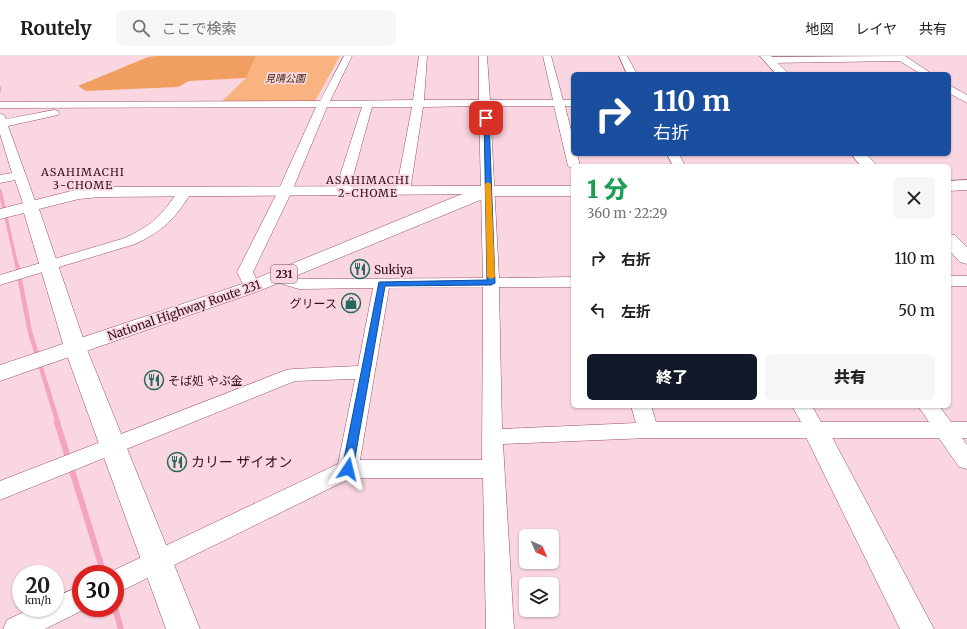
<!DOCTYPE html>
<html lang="ja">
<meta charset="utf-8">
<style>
body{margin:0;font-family:Merriweather,"Noto Sans JP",serif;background:#f6f6f6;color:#202124;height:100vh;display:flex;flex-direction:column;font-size:15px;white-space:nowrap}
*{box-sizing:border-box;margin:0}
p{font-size:13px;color:#757577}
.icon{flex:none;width:22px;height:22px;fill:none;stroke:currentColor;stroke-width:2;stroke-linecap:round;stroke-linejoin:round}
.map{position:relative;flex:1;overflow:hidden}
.drawer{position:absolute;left:571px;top:108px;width:380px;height:244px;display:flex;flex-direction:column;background:#fff;border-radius:6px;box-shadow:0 1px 3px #0004}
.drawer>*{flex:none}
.guide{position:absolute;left:571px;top:16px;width:380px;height:84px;border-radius:6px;box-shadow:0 1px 3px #0004;background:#1a4fa0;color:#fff;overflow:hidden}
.needle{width:26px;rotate:135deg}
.buttons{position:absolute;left:519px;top:473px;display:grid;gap:8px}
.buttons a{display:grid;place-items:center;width:40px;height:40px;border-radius:6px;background:#fff;box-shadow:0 1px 3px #0004;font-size:20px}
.speed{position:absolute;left:12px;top:509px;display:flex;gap:8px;font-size:20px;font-weight:700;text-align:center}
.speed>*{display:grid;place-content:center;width:52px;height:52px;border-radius:50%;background:#fff;box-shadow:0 1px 3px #0004;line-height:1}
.speed small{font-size:10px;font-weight:400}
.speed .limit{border:6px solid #d22;background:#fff;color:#111}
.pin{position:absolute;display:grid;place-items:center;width:34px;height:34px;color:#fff;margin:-17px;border-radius:8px;box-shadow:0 2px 6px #0006}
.me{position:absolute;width:44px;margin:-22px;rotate:10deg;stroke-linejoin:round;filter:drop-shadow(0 0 3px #0008)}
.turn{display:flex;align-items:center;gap:14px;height:84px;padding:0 16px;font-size:18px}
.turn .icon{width:52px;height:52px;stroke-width:2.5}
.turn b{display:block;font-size:28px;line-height:34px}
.round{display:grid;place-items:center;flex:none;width:42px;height:42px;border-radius:6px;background:#f6f6f6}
.headline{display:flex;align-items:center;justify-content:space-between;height:68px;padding:0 16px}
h1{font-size:24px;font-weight:800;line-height:30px;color:#1e9e55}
.button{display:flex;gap:8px;margin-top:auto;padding:8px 16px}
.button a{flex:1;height:46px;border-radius:6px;background:#111827;color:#fff;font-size:16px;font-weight:800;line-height:46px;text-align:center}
.button a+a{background:#f6f6f6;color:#202124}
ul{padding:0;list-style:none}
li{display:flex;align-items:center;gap:12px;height:52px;padding:0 16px}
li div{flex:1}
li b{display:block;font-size:15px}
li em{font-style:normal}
header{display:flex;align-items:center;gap:24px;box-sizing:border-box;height:56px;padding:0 20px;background:#fff;border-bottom:1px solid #e0e0e0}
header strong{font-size:19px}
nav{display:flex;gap:22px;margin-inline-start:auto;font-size:14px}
.search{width:280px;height:36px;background:#f6f6f6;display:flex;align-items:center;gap:10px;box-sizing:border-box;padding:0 14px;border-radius:6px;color:#757577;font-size:15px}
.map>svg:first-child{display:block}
.green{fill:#f8b380}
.forest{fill:#f09f60}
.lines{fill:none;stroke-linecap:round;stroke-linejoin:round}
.stream-far3{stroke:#f4a4c0;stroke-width:2.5}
.stream-far2{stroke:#f4a4c0;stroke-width:3.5}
.stream-far1{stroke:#f4a4c0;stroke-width:4.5}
.stream{stroke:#f4a4c0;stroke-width:6}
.minor-casing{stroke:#9b506c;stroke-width:1}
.tertiary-casing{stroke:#9b506c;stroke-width:1}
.trunk-casing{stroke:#9b506c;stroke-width:1}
.minor{fill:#fff;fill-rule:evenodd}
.tertiary{fill:#fff;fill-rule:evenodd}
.trunk{fill:#fff;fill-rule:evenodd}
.route{fill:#1a73e8;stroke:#114b97}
.slow{fill:#f59e0b}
.labels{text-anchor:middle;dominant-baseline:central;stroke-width:3.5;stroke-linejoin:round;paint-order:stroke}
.far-park-label{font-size:10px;font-style:italic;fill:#442509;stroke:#fad6e1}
.far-neighbourhood-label{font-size:11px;letter-spacing:1px;fill:#30111d;stroke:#fad6e1}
.shield{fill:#fad6e1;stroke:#6d4c58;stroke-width:1}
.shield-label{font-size:11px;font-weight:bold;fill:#30111d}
.poi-label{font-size:12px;fill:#30111d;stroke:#fad6e1;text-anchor:start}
.street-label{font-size:12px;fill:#30111d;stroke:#fad6e1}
.near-poi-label{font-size:14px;fill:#30111d;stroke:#fad6e1;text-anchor:start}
</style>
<header>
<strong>Routely</strong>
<div class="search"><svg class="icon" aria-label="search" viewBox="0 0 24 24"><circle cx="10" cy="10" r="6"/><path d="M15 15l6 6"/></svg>ここで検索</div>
<nav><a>地図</a><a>レイヤ</a><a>共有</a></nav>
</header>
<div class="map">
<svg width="967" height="573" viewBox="0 0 967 573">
<rect width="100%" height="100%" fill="#fad6e1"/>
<path class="green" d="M256,0H340L315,45L221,46L246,22Z"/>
<path class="forest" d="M156,0H256L246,22L189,25L178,31L86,35L78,30L148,1Z"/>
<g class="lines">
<path class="stream-far3" d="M0,31V35"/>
<path class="stream-far2" d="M0,135L17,210"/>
<path class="stream-far1" d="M17,209L30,276L58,367"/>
<path class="stream" d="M57,366L104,518
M115,552L121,573"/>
<defs>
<path id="minor" d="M344,0H352L330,45L413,44L419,0H427L424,44H479V0H487L490,44H553L543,0H551L563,44H573V50H565L573,82V98H577L580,110H573V113L568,110L554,50H490L499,222L573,221V231H499L502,373L636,367L631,350H651L656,366H801L792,350H812L821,366H929L918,350H939L951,366H967V382H962L967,389V413L959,411L939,382H648L503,388L514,573H486L483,422H351L115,538V518H106L338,408L355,323L295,325L0,444V425L286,314L293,313L358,310L373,232L299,233L269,224L267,221L269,218L275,216L300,223L483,222L479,50L423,51L410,135L408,138H398L396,135L412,51H372L349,135L347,138H337L335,135L362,51H327L292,135L253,216L260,231L258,234L252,236L246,234L237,216L278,135L316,51L0,52V46L320,45ZM483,231L482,404H360L389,232Z
M619,0H627L637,18H627Z
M905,0L932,18H921L900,5L768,7L763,4L768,1Z
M949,29L967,39V47L949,37Z
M54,54L58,55L59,57L58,59L8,70L37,150L35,153H25L15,124L0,127V119L12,117L0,78V58L4,59L6,63Z
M667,98H679L685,110H673Z
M184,133L189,134L191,137C175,163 163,175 135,188L0,229V219L125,182C154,168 161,160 179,134Z
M949,220H967V230H949Z
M81,530V552H87L45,573H3L7,564L32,552H55V541Z"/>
<path id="tertiary" d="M760,0H771L789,18H776Z
M851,98H866L878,110H861Z
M488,130L494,132L496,135L494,138L100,141L79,143L39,153L86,291L200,573H166L64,291L24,157L0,163V153L79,133L100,131Z
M949,178L955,179L967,191V208L960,206L949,194Z
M816,366L825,368L934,573H900L803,375L807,368Z"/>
<path id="trunk" d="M967,124V134L949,135V125Z
M488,130H573V140H490L259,235L0,325V309L245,227L457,140Z"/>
</defs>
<use href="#minor" class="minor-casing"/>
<use href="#tertiary" class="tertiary-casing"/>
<use href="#trunk" class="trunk-casing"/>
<use href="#minor" class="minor"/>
<use href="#tertiary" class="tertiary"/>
<use href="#trunk" class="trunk"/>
</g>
<path class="route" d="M484,61L489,62L495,227L491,229L385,230L353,413L352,416H344L342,413L379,226L487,224Z"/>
<path class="slow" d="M488,126L491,128L495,221L491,223L487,221L485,128Z"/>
<defs>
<symbol id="restaurant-ring" viewBox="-11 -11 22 22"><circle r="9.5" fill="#fad6e1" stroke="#24695b" stroke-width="1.5"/><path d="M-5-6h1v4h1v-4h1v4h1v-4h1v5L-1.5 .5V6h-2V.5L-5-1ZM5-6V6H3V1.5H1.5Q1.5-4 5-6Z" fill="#24695b"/></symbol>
<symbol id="shop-ring" viewBox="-11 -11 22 22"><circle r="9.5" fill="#fad6e1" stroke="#24695b" stroke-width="1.5"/><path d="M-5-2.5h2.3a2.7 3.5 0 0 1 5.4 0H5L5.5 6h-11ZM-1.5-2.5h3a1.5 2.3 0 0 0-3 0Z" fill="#24695b"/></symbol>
</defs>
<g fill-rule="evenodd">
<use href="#restaurant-ring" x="349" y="202" width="22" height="22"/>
<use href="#shop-ring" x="340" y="236" width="22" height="22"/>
<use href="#restaurant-ring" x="143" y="313" width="22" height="22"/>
<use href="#restaurant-ring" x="166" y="395" width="22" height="22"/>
</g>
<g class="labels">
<g class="far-park-label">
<text x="285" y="22">見晴公園</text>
</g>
<g class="far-neighbourhood-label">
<text x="83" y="116">ASAHIMACHI<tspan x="83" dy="13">3-CHOME</tspan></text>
<text x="368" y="124">ASAHIMACHI<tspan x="368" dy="13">2-CHOME</tspan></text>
</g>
<rect class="shield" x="271" y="209" width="26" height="18" rx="3"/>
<g class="shield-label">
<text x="284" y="218">231</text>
</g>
<g class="poi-label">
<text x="374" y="213">Sukiya</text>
<text x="337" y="247" text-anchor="end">グリース</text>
<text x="168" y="324">そば処 やぶ金</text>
</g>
<g class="street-label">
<text transform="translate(184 254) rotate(-19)">National Highway Route 231</text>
</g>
<g class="near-poi-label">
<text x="191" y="406">カリー ザイオン</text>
</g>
</g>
</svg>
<div class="buttons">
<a><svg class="needle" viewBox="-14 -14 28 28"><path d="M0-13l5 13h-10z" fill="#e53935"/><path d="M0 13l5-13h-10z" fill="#757577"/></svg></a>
<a><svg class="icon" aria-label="layers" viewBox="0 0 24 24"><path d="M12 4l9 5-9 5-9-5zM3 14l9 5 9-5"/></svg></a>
</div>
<div class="speed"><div>20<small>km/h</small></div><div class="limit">30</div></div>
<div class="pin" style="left:486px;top:62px;background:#d93025"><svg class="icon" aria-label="arrive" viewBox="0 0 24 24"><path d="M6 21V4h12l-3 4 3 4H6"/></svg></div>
<svg class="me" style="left:348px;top:413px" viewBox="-20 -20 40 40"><path d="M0-17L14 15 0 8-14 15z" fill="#1a73e8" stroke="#fff" stroke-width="4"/></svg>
<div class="guide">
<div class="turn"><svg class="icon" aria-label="right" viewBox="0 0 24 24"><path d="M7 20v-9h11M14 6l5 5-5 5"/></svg><div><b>110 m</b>右折</div></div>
</div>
<section class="drawer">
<div class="headline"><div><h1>1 分</h1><p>360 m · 22:29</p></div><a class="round"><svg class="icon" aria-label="close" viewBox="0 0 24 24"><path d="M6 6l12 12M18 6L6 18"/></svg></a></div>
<ul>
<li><svg class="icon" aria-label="right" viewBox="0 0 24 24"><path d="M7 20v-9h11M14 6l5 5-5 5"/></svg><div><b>右折</b></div><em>110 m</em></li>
<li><svg class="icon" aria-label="left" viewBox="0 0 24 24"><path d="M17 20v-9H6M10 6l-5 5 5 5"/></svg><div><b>左折</b></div><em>50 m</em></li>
</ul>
<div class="button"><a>終了</a><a>共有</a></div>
</section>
</div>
